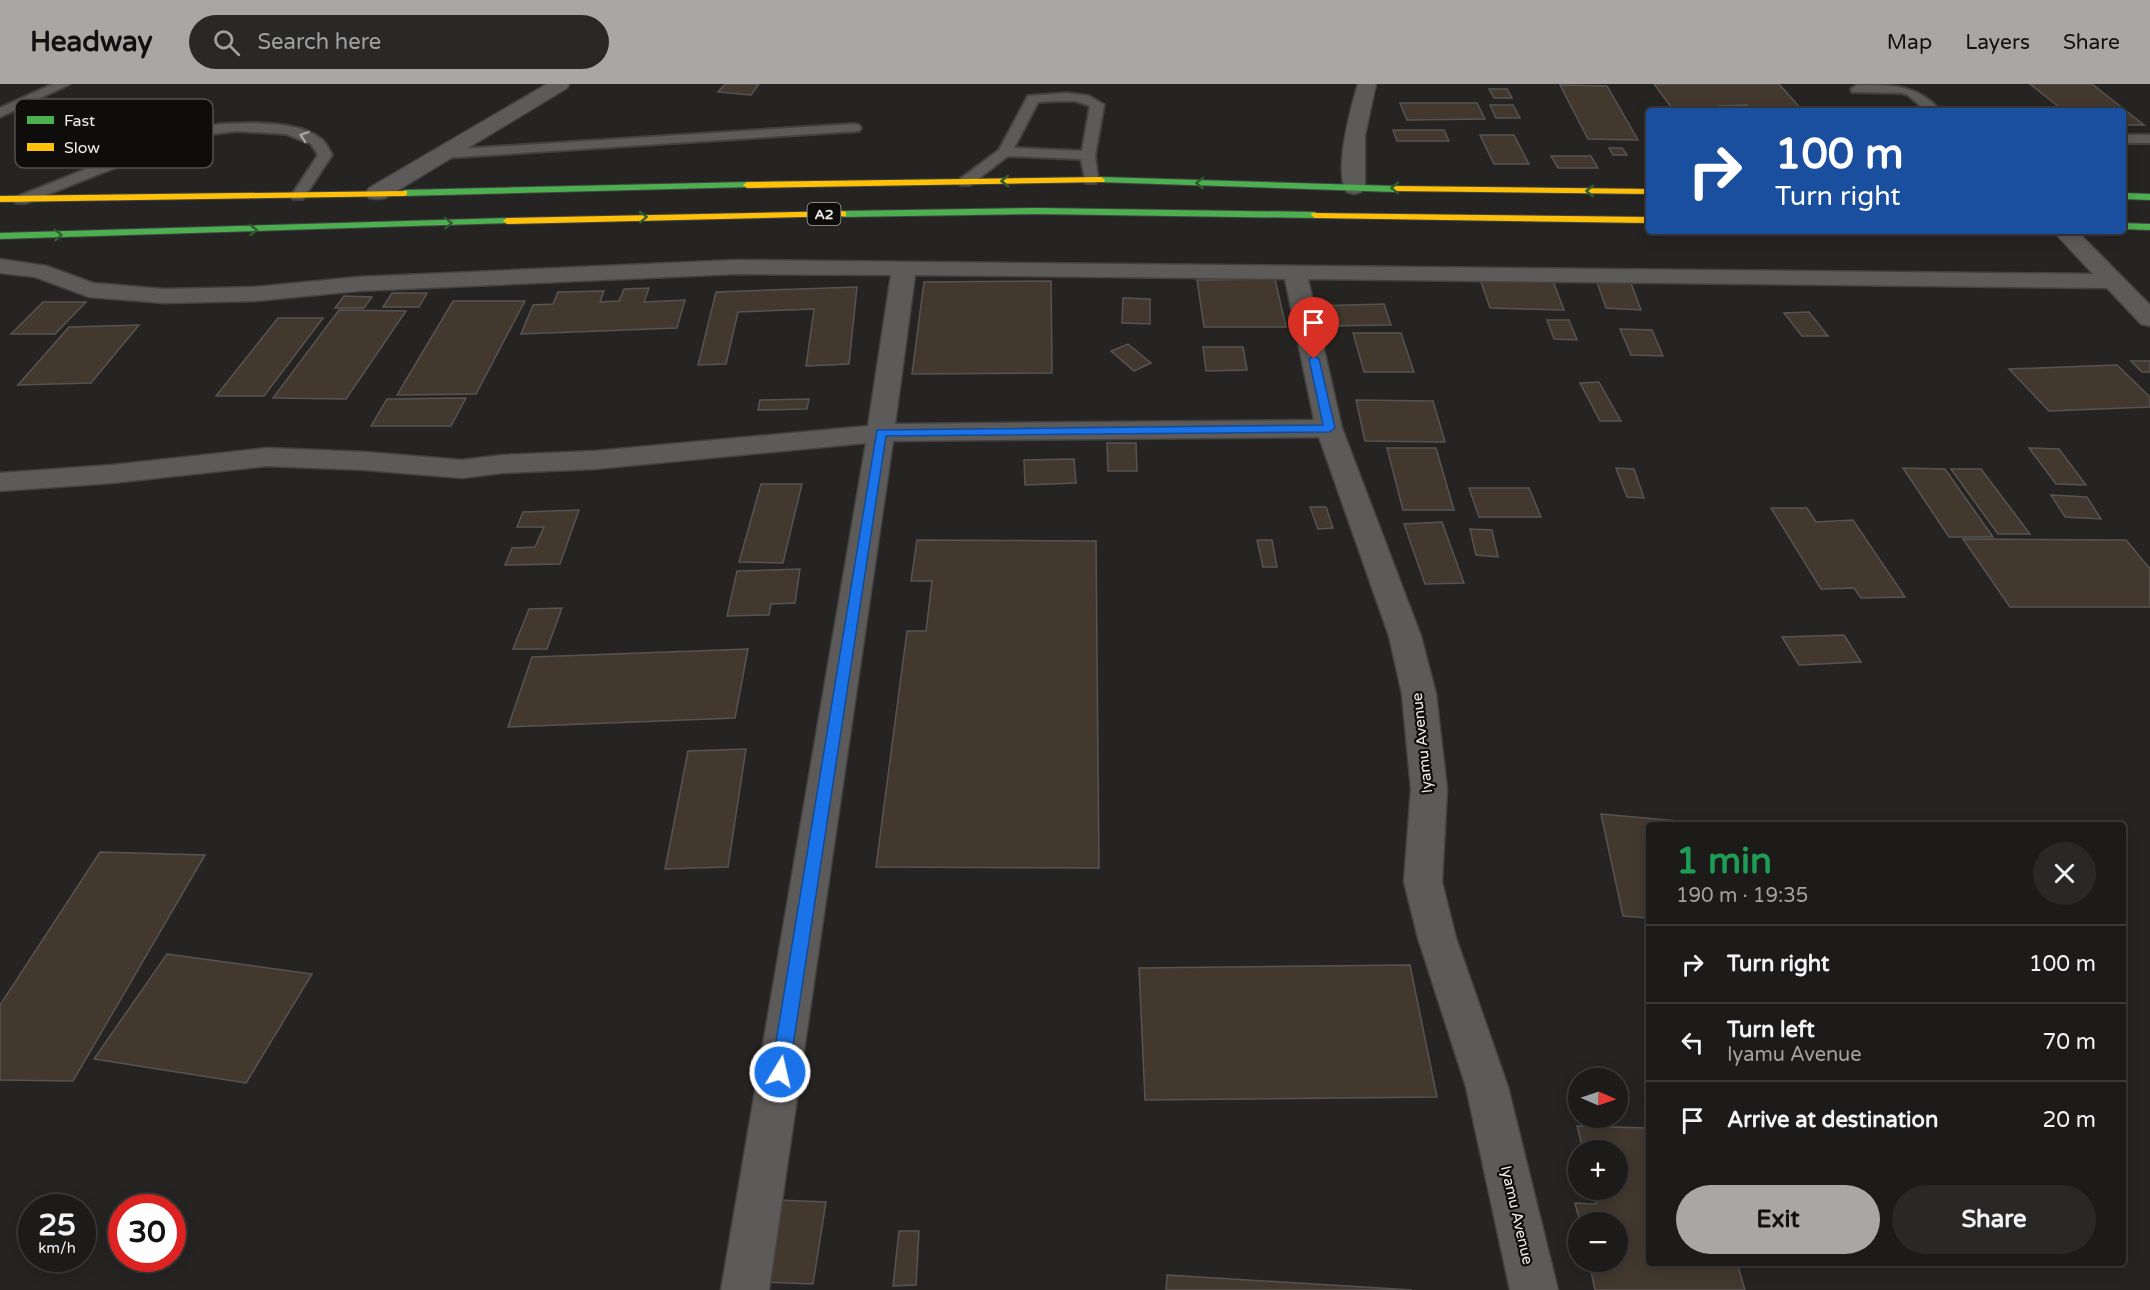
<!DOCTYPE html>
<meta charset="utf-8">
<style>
body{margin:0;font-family:"Varela Round",sans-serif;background:#292827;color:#f1f3f6;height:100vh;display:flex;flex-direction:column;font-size:22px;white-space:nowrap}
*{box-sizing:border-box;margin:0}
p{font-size:20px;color:#a0a1a2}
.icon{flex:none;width:33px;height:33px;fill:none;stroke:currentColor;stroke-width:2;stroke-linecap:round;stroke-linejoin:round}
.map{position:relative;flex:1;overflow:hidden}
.details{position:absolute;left:1646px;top:738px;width:480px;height:444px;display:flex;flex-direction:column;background:#1c1b1a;border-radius:6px;box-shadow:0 3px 15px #0003,0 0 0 2px #3a3939}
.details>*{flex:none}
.hud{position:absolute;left:1646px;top:24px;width:480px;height:126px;border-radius:6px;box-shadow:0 3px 15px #0003,0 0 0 2px #3a3939;background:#1a4fa0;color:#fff;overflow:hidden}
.needle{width:39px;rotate:92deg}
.controls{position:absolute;left:1568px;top:984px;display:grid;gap:12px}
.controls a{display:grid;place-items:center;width:60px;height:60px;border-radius:50%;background:#1c1b1a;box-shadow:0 3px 15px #0003,0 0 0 2px #3a3939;font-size:30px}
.speed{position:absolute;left:18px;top:1110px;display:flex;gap:12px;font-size:30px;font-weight:700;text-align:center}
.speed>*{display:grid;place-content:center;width:78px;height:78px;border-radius:50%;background:#1c1b1a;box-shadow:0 3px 15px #0003,0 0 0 2px #3a3939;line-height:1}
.speed small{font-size:15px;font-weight:400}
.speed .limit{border:9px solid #d22;background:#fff;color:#111}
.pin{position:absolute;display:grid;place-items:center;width:51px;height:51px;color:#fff;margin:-62px -26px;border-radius:50% 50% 50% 0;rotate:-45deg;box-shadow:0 0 6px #0007}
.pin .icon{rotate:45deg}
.me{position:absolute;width:66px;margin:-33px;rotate:9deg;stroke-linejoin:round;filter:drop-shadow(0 0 4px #0008)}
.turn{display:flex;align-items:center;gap:21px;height:126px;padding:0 30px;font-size:27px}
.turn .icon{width:78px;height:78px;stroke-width:2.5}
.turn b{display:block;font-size:42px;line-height:51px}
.round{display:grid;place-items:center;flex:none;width:63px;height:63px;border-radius:32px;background:#292827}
.overview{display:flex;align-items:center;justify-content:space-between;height:102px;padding:0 30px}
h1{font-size:36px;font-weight:800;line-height:45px;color:#1e9e55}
.primary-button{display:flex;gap:12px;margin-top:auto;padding:12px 30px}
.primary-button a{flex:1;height:69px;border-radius:36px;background:#a9a6a4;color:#111;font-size:24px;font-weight:800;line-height:69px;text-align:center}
.primary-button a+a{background:#292827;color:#f1f3f6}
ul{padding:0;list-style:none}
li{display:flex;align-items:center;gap:18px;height:78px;padding:0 30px;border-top:2px solid #3a3939}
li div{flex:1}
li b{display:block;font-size:22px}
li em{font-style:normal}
header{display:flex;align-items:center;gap:36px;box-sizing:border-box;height:84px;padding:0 30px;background:#a9a6a4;color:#111}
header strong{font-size:28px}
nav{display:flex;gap:33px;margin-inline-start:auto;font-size:21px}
.search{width:420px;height:54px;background:#292827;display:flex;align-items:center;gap:15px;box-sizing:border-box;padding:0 21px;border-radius:33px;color:#a0a1a2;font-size:22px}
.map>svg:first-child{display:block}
.building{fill:#42382e;stroke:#565452;stroke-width:1.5}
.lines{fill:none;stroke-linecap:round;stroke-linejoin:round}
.lane-casing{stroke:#444240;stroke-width:4}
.street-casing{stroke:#444240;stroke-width:3}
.fast-casing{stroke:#444240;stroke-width:2}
.slow-casing{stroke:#444240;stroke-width:2}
.lane{fill:#5d5b59;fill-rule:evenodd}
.street{fill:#5d5b59;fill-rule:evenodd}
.fast{fill:#4caf50;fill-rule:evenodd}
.slow{fill:#ffc107;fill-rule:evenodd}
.oneway{stroke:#a6a4a2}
.oneway2{stroke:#2e5e2e}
.route{fill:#1a73e8;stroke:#114b97;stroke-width:1.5}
.labels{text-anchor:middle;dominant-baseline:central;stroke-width:4.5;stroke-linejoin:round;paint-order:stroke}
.shield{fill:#0f0d0c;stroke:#aca9a7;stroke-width:1.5}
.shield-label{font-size:14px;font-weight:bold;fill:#efecea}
.street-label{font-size:15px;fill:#efecea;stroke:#0f0d0c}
.key{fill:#0f0d0c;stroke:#52504f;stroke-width:1.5}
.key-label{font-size:16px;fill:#efecea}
</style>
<header>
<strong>Headway</strong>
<div class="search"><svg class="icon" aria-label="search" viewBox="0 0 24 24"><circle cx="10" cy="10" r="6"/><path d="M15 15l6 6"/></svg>Search here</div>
<nav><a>Map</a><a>Layers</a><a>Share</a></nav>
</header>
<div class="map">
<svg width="2150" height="1206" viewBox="0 0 2150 1206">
<rect width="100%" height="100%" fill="#262422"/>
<path class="building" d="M725,0H759L751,11L718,8Z
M1654,0H1779L1803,27H1751L1747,21L1719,22L1724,27H1674Z
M2030,0H2092L2144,41H2122V27H2064Z
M1560,1L1607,2L1638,56L1588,55Z
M1489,5H1507L1512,14H1494Z
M1400,19H1477L1485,35L1407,36Z
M1490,21H1513L1520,34H1496Z
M1393,46H1444L1449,57H1397Z
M1480,51H1514L1529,80H1494Z
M1609,64H1622L1627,71H1613Z
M1551,72H1591L1598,84H1558Z
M1275,195L1286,243H1204L1197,196Z
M1480,195L1553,197L1564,226L1490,224Z
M1051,197L1052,289L912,290L924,198Z
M1597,198L1631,199L1641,226L1606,224Z
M857,203L849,280L806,282L814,225L738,228L726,280L698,281L716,208Z
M649,204L644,218L685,216L677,244L521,250L533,221L553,220L558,208L604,207L600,218L619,217L624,205Z
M392,209H427L419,223H383Z
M344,212L372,213L364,224H335Z
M1123,214L1150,215V240L1122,239Z
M453,217H525L476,310L397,311Z
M43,218H86L55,250H11Z
M1384,220L1391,241L1319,242L1313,222Z
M339,226L406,227L346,315L273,314Z
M1809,228L1828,252H1802L1784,229Z
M278,234H323L264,312H216Z
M1547,236H1569L1577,256L1554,255Z
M139,241L91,299L18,301L69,243Z
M1620,245L1652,246L1663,272L1631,271Z
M1353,249H1401L1414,288H1364Z
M1128,260L1151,279L1134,287L1111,267Z
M1203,263H1243L1247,286L1206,287Z
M2131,277H2150V288H2142Z
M2117,281L2150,313V323L2049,327L2009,285Z
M1599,298L1621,337H1600L1580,299Z
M466,314L451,342H371L387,315Z
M809,315L807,325L758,326L760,316Z
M1356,316L1433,317L1445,358L1365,357Z
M1107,359H1136L1137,387H1108Z
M1387,364H1436L1454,426H1403Z
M2029,364L2059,365L2086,401L2056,400Z
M1074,375L1076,399L1025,401L1024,376Z
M1616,384L1634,385L1644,414L1627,413Z
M1903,384L1945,385L1993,453H1949Z
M1951,385H1981L2030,450H1998Z
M761,400H802L783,479L739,478Z
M1469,404H1529L1541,433H1479Z
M2051,411L2087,413L2101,435L2065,433Z
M1310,423H1326L1333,444L1318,445Z
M1771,424H1807L1816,438L1853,436L1905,513L1861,514L1854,504L1821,505Z
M579,426L560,480L505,481L512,464L535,463L544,443H517L523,428Z
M1442,438L1464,499L1425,500L1404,440Z
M1470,445L1492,446L1498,473L1476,471Z
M1963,455L2126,456L2150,485V523H2010Z
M917,456L1096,457L1099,784L876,783L907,547H926L932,497H911Z
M1257,456H1272L1277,483H1263Z
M800,485L795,519L771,520L769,531L727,532L737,487Z
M562,524L547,565H513L529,525Z
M1844,551L1861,578L1799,581L1782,553Z
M748,565L735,634L508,643L532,573Z
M746,665L728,783L665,785L688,667Z
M1601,730L1723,741H1648V834L1623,832Z
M100,768L205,771L73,997L0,996V921Z
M167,870L312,890L246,999L94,975Z
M1410,881L1437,1013L1145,1016L1139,884Z
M1577,1042L1648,1044V1179H1737L1745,1206H1595L1589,1178H1617V1138H1580L1575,1119L1596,1120L1592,1106H1617V1066H1583Z
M777,1116L826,1118L813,1200L761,1198Z
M899,1147H919L916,1201L893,1202Z
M1167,1191L1412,1206H1166Z"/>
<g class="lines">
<defs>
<path id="lane" d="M53,0H70L0,33V24Z
M1857,1C1893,1 1916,0 1941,27H1926L1908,11L1902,9L1852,8L1851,5Z
M1066,9L1089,12L1104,21L1095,71L1098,96L1096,99H1086L1081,75L1008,72L970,101H960L958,98L960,95L999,66L1028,12ZM1057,17H1076L1090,22L1082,67L1014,64L1038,18Z
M254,39C275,40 304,41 321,55C326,58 329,66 332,71L303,115H293L291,112L318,71L311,60L286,50L237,47L195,52L26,119H16L14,116L16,113L187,45L221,40Z
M854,40L859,41L861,44L859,47L443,74L436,70L443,66Z
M2122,51H2150V59H2122Z"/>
<path id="street" d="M547,0H569L567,4L385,114L377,115L369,114L366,109L369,104Z
M1358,0H1376L1365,51V104L1361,108L1354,110L1347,108C1333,89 1351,23 1358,0Z
M2053,147H2077L2150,221V242L2141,240L2107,204L1308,195L1342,344L1421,552L1436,610L1447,705L1442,798L1456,854L1508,1003L1558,1206H1510L1466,1003L1418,854L1404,798L1411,705L1402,610L1389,552L1319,353L893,357L769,1206H721L866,359L595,385L502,389L462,394L365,386L267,382L112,399L0,407V389L112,381L267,364L365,368L462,376L502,371L595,367L868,342L891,191L736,190L358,207L255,217L164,219L89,213L35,193L0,189V175L47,182L93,199L164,205L255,203L358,193L736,176L2093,190ZM915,191L1285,195L1314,336L895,340Z"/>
<path id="fast" d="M1101,93L1395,102L1399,105L1395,108L1098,98L1097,96Z
M747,98L750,99V103L404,112L400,109L404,106Z
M2122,109L2150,110V116L2122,115Z
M1038,124L1315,128L1319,131L1315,134L1038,130L843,133L839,130L843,127Z
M507,134L510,135V139L0,155V149Z
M2122,139L2150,140V146L2122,145Z"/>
<path id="slow" d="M1101,93L1105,96L1104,98L747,104L743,101L747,98Z
M1395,102L1648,105V110L1392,107V103Z
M407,107V111L404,112L0,118V112Z
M843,127L846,128V132L507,140L503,137L507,134Z
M1312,129L1648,133V139L1315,134L1311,131Z"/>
</defs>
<use href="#lane" class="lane-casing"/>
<use href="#street" class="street-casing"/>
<use href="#fast" class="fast-casing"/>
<use href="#slow" class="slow-casing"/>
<use href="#lane" class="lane"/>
<use href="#street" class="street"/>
<use href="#fast" class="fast"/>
<use href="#slow" class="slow"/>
</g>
<defs><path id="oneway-chevron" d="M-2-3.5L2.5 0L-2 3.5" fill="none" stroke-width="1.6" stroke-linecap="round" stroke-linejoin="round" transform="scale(1.5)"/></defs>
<use class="oneway" href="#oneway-chevron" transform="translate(304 52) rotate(-161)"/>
<g class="oneway2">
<use href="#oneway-chevron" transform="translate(1005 97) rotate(179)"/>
<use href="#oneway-chevron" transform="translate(1200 99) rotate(-178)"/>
<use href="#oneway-chevron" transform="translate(1395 104) rotate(-179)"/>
<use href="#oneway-chevron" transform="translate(1590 107) rotate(-179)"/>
<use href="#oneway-chevron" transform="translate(643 133) rotate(-2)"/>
<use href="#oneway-chevron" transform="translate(448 139) rotate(-2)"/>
<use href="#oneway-chevron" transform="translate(253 146) rotate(-2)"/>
<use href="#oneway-chevron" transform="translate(58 151) rotate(-2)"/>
</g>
<path class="route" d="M1314,272L1319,275L1335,344L1329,348L886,352L789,988L786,994L780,997L774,994L771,988L877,346L1323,341L1309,275Z"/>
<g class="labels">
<rect class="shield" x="807.5" y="119" width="33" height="22" rx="4.5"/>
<g class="shield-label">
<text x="824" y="130">A2</text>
</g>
<g class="street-label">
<text transform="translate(1422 659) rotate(-96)">Iyamu Avenue</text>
<text transform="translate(1517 1131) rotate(77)">Iyamu Avenue</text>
</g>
</g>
<rect x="15" y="15" width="198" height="69" rx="9" class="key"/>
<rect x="27" y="32" width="27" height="8" fill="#4caf50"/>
<rect x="27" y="59" width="27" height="8" fill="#ffc107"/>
<g class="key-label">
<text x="64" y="42">Fast</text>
<text x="64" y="69">Slow</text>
</g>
</svg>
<div class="controls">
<a><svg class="needle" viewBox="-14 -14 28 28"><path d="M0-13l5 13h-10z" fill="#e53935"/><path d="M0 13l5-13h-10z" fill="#a0a1a2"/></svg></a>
<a>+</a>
<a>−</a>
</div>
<div class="speed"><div>25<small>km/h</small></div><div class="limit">30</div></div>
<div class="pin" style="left:1314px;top:275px;background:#d93025"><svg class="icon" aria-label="arrive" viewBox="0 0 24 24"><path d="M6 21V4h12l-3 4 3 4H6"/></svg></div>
<svg class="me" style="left:780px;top:988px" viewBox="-20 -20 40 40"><circle r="17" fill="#1a73e8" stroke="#fff" stroke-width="3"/><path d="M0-11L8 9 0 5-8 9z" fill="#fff"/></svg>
<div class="hud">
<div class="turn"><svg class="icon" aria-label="right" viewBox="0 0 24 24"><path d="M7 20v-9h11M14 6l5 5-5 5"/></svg><div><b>100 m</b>Turn right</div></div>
</div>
<section class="details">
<div class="overview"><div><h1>1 min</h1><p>190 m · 19:35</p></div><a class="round"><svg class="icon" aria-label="close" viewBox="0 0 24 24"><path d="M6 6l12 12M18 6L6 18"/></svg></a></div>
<ul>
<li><svg class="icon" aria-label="right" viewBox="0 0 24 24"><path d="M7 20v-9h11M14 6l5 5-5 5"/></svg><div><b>Turn right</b></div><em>100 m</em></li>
<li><svg class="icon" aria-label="left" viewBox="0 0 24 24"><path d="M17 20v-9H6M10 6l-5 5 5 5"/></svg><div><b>Turn left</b><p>Iyamu Avenue</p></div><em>70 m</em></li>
<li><svg class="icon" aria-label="arrive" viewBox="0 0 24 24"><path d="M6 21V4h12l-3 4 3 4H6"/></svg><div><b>Arrive at destination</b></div><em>20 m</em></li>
</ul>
<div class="primary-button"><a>Exit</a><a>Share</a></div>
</section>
</div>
